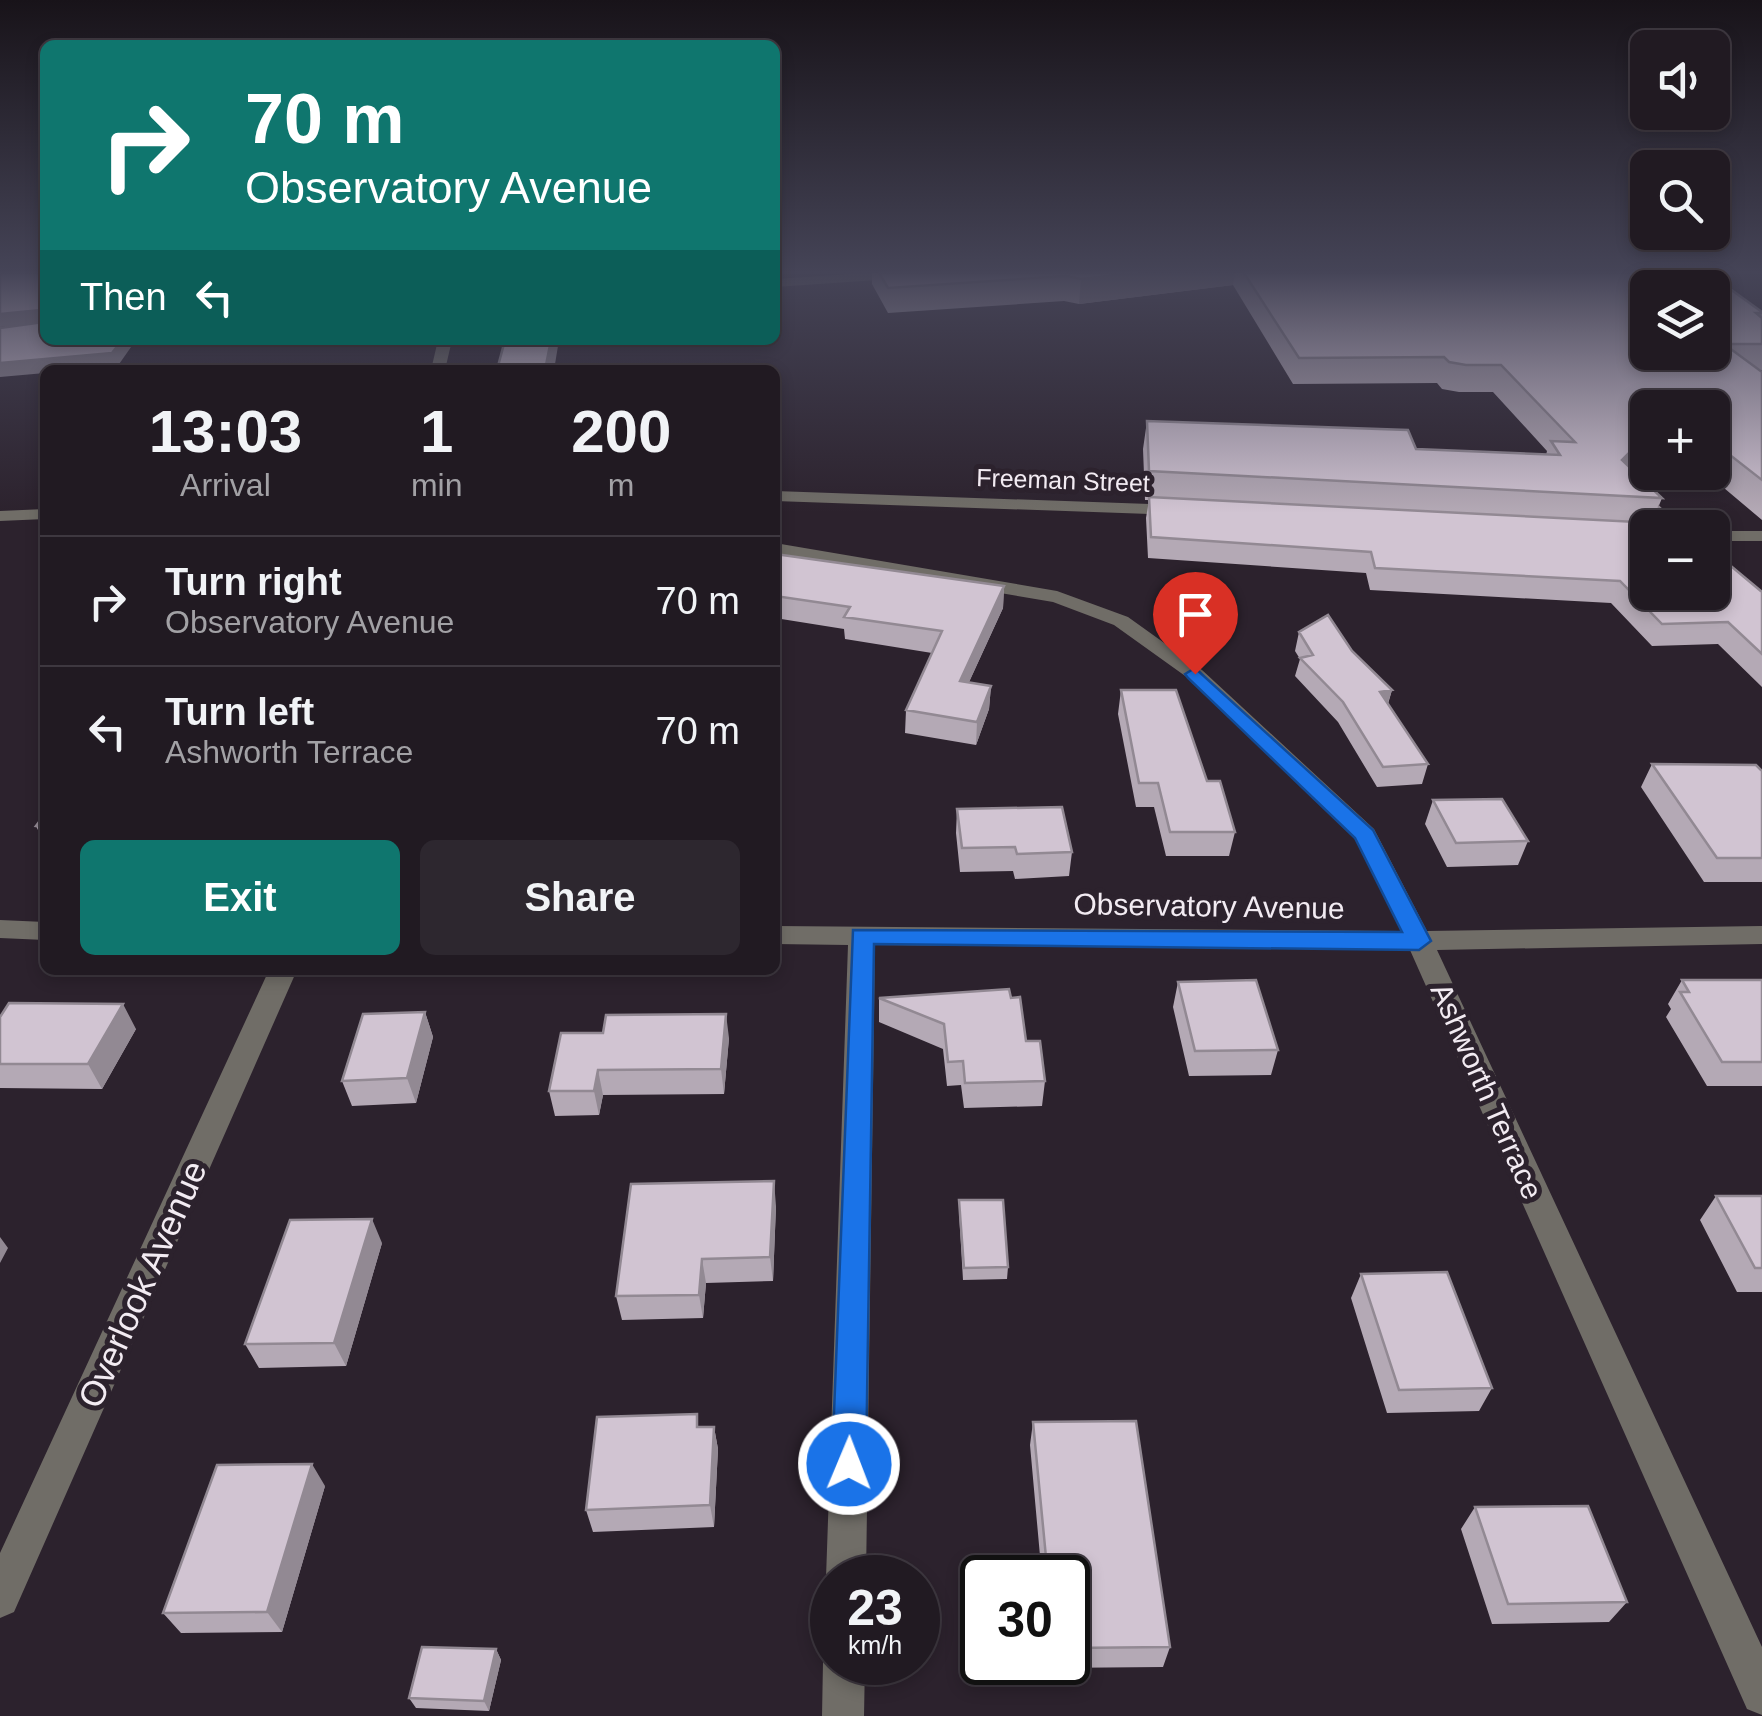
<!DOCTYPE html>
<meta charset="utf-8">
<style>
body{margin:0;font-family:Helvetica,sans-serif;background:#2d272f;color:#f1f3f6;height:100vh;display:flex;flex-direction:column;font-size:38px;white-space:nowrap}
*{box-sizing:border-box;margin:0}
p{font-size:32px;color:#a2a1a5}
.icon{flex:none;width:55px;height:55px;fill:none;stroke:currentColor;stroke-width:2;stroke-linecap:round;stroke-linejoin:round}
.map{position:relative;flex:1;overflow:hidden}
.sheet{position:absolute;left:40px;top:365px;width:740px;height:610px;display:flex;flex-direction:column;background:#211a22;border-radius:15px;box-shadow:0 5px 15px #0003,0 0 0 2px #3e3840}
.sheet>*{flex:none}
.banner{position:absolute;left:40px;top:40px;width:740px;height:305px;border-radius:15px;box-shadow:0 5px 15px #0003,0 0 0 2px #3e3840;background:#0f766e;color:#fff;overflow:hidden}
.buttons{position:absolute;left:1630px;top:30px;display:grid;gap:20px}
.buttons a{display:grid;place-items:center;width:100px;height:100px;border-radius:15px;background:#211a22;box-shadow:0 5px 15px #0003,0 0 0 2px #3e3840;font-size:50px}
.speed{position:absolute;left:810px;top:1555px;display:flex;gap:20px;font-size:50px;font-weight:700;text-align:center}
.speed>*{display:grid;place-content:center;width:130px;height:130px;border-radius:50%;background:#211a22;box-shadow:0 5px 15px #0003,0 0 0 2px #3e3840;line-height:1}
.speed small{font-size:25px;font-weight:400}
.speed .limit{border:5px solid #111;border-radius:15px;background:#fff;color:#111}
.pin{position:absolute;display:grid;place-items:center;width:85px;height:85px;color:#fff;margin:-102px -42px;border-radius:50% 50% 50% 0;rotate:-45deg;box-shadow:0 0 10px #0007}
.pin .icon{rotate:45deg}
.me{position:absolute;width:110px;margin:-55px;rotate:1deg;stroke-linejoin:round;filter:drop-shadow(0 0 8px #0008)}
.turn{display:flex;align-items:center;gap:35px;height:210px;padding:0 40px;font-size:45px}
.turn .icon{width:130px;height:130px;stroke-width:2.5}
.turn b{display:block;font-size:70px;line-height:85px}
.then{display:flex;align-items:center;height:95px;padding:0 40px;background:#0003;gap:20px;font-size:38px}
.eta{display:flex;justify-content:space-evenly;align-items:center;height:170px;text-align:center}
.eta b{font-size:60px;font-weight:600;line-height:70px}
.primary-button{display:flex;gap:20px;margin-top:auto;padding:20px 40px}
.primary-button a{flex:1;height:115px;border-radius:15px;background:#0f766e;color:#fff;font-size:40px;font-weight:600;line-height:115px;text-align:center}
.primary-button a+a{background:#2d272f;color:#f1f3f6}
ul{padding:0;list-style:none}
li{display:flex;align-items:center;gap:30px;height:130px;padding:0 40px;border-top:2px solid #3e3840}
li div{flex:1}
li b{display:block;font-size:38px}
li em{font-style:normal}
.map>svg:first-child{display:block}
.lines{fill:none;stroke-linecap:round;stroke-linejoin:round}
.street{fill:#706d67;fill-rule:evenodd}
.wall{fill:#b4a9b5}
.shaded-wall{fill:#928993}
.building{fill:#d1c4d2;stroke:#928993;stroke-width:2.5;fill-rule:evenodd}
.route{fill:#1a73e8;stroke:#114b97;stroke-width:2.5}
.labels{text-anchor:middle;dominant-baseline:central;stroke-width:10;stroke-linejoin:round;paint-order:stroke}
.far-street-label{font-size:25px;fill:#f2ebf2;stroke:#2c222d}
.street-label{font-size:30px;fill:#f2ebf2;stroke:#2c222d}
.near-street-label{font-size:35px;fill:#f2ebf2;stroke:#2c222d}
</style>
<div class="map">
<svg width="1762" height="1716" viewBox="0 0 1762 1716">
<rect width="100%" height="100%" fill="#2c222d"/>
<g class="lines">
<path class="street" d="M867,273H927L921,277L775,287V279Z
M438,340H452L445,370H431Z
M775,491L1178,505L1187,510L1178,515L775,501Z
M45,509V519L0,521V511Z
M1712,531H1762V541H1712Z
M775,543L1057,591L1128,617L1202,670L1374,829L1427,931L1762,926V944L1437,950L1762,1647V1715L1747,1709L1410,950L875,945L866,1578H832V1592L826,1578L848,945L775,944V926L1401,931L1355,839L1188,678L1114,625L1053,602L775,555Z
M0,920L45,922V940L0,938Z
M269,970H297L14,1612L0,1618V1553Z
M832,1646V1662H865L864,1716H822L823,1662Z"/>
</g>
<path class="wall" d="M872,273H1708L1762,312V370H1759L1762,372V520L1705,472H1712V408H1648V451L1631,468L1662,498L1652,523L1659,507L1680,528H1648L1762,592V687L1718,644L1652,646L1611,603L1370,590L1366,573L1148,558L1146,518L1149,500H1145L1143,449L1147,421L1416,449L1546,455L1547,451L1493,392H1459L1442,389L1437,383L1293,384L1233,285L1079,304L1064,301L888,313L872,284Z
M775,554L1004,586L1003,608L969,682L991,686L989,709L976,745L905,733L906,710L932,653L845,639L844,629L775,618Z
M1299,632L1352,651L1392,690L1388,704L1428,764L1422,784L1377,787L1338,722L1295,676L1300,659L1295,651Z
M1121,690L1207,781L1235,832L1229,856H1166L1154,807H1136L1118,714Z
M1652,764L1762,771V882H1704L1641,787Z
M1433,800L1528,841L1518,865L1447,867L1425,824Z
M957,809L1072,852L1069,876L1015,879L1013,871L960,872L956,833Z
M45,814V844L36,826Z
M1682,980H1762V1086H1707L1666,1017L1671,1009L1668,1004Z
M1178,982L1278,1050L1271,1075L1189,1076L1173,1007Z
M879,998H1011L1026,1041L1045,1081L1042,1106L964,1108L961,1085L947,1086L943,1049L879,1022Z
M425,1012L433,1037L416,1103L352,1106L342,1081Z
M0,1017L136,1029L102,1089L0,1088Z
M561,1033L729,1038L724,1094L603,1095L599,1115L555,1116L549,1091Z
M1716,1196H1762V1292H1737L1700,1220Z
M959,1200L1008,1267L1007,1279L963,1280L959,1212Z
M776,1206L773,1281L706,1283L703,1318L622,1320L616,1296Z
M382,1243L346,1366L259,1368L245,1344Z
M1361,1274L1492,1388L1479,1411L1387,1413L1351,1298Z
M1033,1422L1170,1647L1163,1667L1050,1668L1049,1662H1068V1578H1042L1030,1445Z
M714,1427L718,1449L714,1527L593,1532L586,1510Z
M325,1486L282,1632L181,1633L163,1613Z
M1475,1507L1627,1602L1609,1622L1492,1624L1461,1529Z
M496,1649L501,1660L489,1711L416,1708L409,1698Z"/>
<path class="shaded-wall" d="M1138,273H1235L1233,285L1079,304L1081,279Z
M40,310L45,323L0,327V314Z
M122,340H136L117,367L82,370H45V373L0,377V363Z
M551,340H559L554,370H545Z
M1648,434V451L1611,488L1622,460Z
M1004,586L1003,608L959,704L960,681Z
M991,686L989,709L976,745L977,722Z
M1392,690L1386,709L1380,692Z
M123,1004L136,1029L102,1089L88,1064Z
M425,1012L433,1037L416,1103L407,1078Z
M726,1014L729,1038L724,1094L721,1069Z
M598,1070L603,1095L599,1115L594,1091Z
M774,1181L776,1206L773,1281L770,1257Z
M372,1219L382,1243L346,1366L334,1343Z
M0,1237L8,1248L0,1263Z
M702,1259L706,1283L703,1318L699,1295Z
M714,1427L718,1449L714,1527L710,1505Z
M312,1464L325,1486L282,1632L267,1612Z
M496,1649L501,1660L489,1711L484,1701Z"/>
<path class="building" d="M0,273H45V340H122L112,353L0,363V328L44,322L40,310L0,314Z
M879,273H1138L1081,279L1066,276L888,288Z
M1244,273H1708L1762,312V313H1756L1762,318V344H1724L1762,372V480L1712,441V408H1648V434L1622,460L1662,498L1149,471L1147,421L1408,430L1416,449L1560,455L1551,441L1575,442L1501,365H1466L1449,362L1444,357L1299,358ZM1648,288H1712V352H1648Z
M505,340H551L545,370H497Z
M1149,497L1656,523L1659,507L1680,528H1648V592H1712L1713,551L1762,592V654L1728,622L1662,624L1620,581L1375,568L1371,552L1151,537Z
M775,554L1004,586L960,681L991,686L977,722L906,710L942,631L844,617L850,607L775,596Z
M1328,615L1352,651L1392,690L1380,692L1428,764L1383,767L1343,702L1300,658L1313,655L1299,632Z
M1121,690H1176L1207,781H1220L1235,832H1170L1158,783H1139Z
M1652,764L1756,765L1762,771V858H1717Z
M1502,799L1528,841L1456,843L1433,800Z
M1062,807L1072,852L1017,854L1015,847L962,848L957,809Z
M45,814V827L36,826Z
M1256,980L1278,1050L1195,1051L1178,982Z
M1682,980H1762V1062H1722L1680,992H1689Z
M1009,989L1011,998L1020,997L1026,1041H1040L1045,1081L965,1083L963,1061L948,1062L944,1024L879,998Z
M9,1003L123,1004L88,1064H0V1017Z
M425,1012L407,1078L342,1081L363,1014Z
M726,1014L721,1069L598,1070L594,1091H549L561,1033H603L606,1015Z
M774,1181L770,1257L702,1259L699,1295L616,1296L631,1184Z
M1716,1196H1762V1268H1755Z
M959,1200H1003L1008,1267L964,1268Z
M372,1219L334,1343L245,1344L290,1220Z
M1447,1272L1492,1388L1399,1390L1361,1274Z
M697,1414V1427H714L710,1505L586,1510L597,1417Z
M1136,1421L1170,1647L1068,1648V1578H1048L1033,1422Z
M312,1464L267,1612L163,1613L217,1465Z
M1588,1506L1627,1602L1508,1604L1475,1507Z
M422,1647L496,1649L484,1701L409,1698Z"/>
<linearGradient id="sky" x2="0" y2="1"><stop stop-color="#181319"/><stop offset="0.53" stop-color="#454457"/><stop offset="1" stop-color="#454457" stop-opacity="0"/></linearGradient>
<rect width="1762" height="513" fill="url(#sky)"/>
<path class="route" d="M1195,668L1373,830L1431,941L1419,950L874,944L866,1464L861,1476L849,1481L837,1476L832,1464L853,930L1402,932L1355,838L1188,678L1185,674Z"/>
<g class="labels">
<g class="far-street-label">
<text transform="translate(1063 480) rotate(2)">Freeman Street</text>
</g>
<g class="street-label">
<text transform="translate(1209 906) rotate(1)">Observatory Avenue</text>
<text transform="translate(1487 1091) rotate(66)">Ashworth Terrace</text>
</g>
<g class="near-street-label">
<text transform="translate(142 1284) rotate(-66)">Overlook Avenue</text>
</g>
</g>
</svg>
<div class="buttons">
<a><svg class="icon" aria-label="sound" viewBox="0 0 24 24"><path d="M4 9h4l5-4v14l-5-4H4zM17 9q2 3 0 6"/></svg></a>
<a><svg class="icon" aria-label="search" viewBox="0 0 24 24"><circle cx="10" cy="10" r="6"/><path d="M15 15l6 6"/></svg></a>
<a><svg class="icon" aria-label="layers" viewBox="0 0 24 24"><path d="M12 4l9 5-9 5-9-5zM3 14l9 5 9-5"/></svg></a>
<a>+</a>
<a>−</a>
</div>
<div class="speed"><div>23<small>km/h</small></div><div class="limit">30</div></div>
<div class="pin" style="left:1195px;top:674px;background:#d93025"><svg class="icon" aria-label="arrive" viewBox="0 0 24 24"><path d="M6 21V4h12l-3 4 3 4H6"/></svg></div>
<svg class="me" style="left:849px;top:1464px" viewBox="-20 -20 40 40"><circle r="17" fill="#1a73e8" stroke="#fff" stroke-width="3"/><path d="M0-11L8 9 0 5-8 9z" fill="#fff"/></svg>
<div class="banner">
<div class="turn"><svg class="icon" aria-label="right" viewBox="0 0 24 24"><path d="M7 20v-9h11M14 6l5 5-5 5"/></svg><div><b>70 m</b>Observatory Avenue</div></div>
<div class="then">Then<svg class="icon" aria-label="left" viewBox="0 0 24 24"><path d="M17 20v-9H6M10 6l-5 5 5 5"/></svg></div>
</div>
<section class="sheet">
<div class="eta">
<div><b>13:03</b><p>Arrival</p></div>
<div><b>1</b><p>min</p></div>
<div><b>200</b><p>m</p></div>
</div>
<ul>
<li><svg class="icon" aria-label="right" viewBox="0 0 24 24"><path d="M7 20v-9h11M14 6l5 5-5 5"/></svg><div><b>Turn right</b><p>Observatory Avenue</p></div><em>70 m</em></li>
<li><svg class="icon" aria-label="left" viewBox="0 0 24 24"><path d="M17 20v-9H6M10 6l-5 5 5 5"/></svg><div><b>Turn left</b><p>Ashworth Terrace</p></div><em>70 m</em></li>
</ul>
<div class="primary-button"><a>Exit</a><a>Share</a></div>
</section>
</div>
